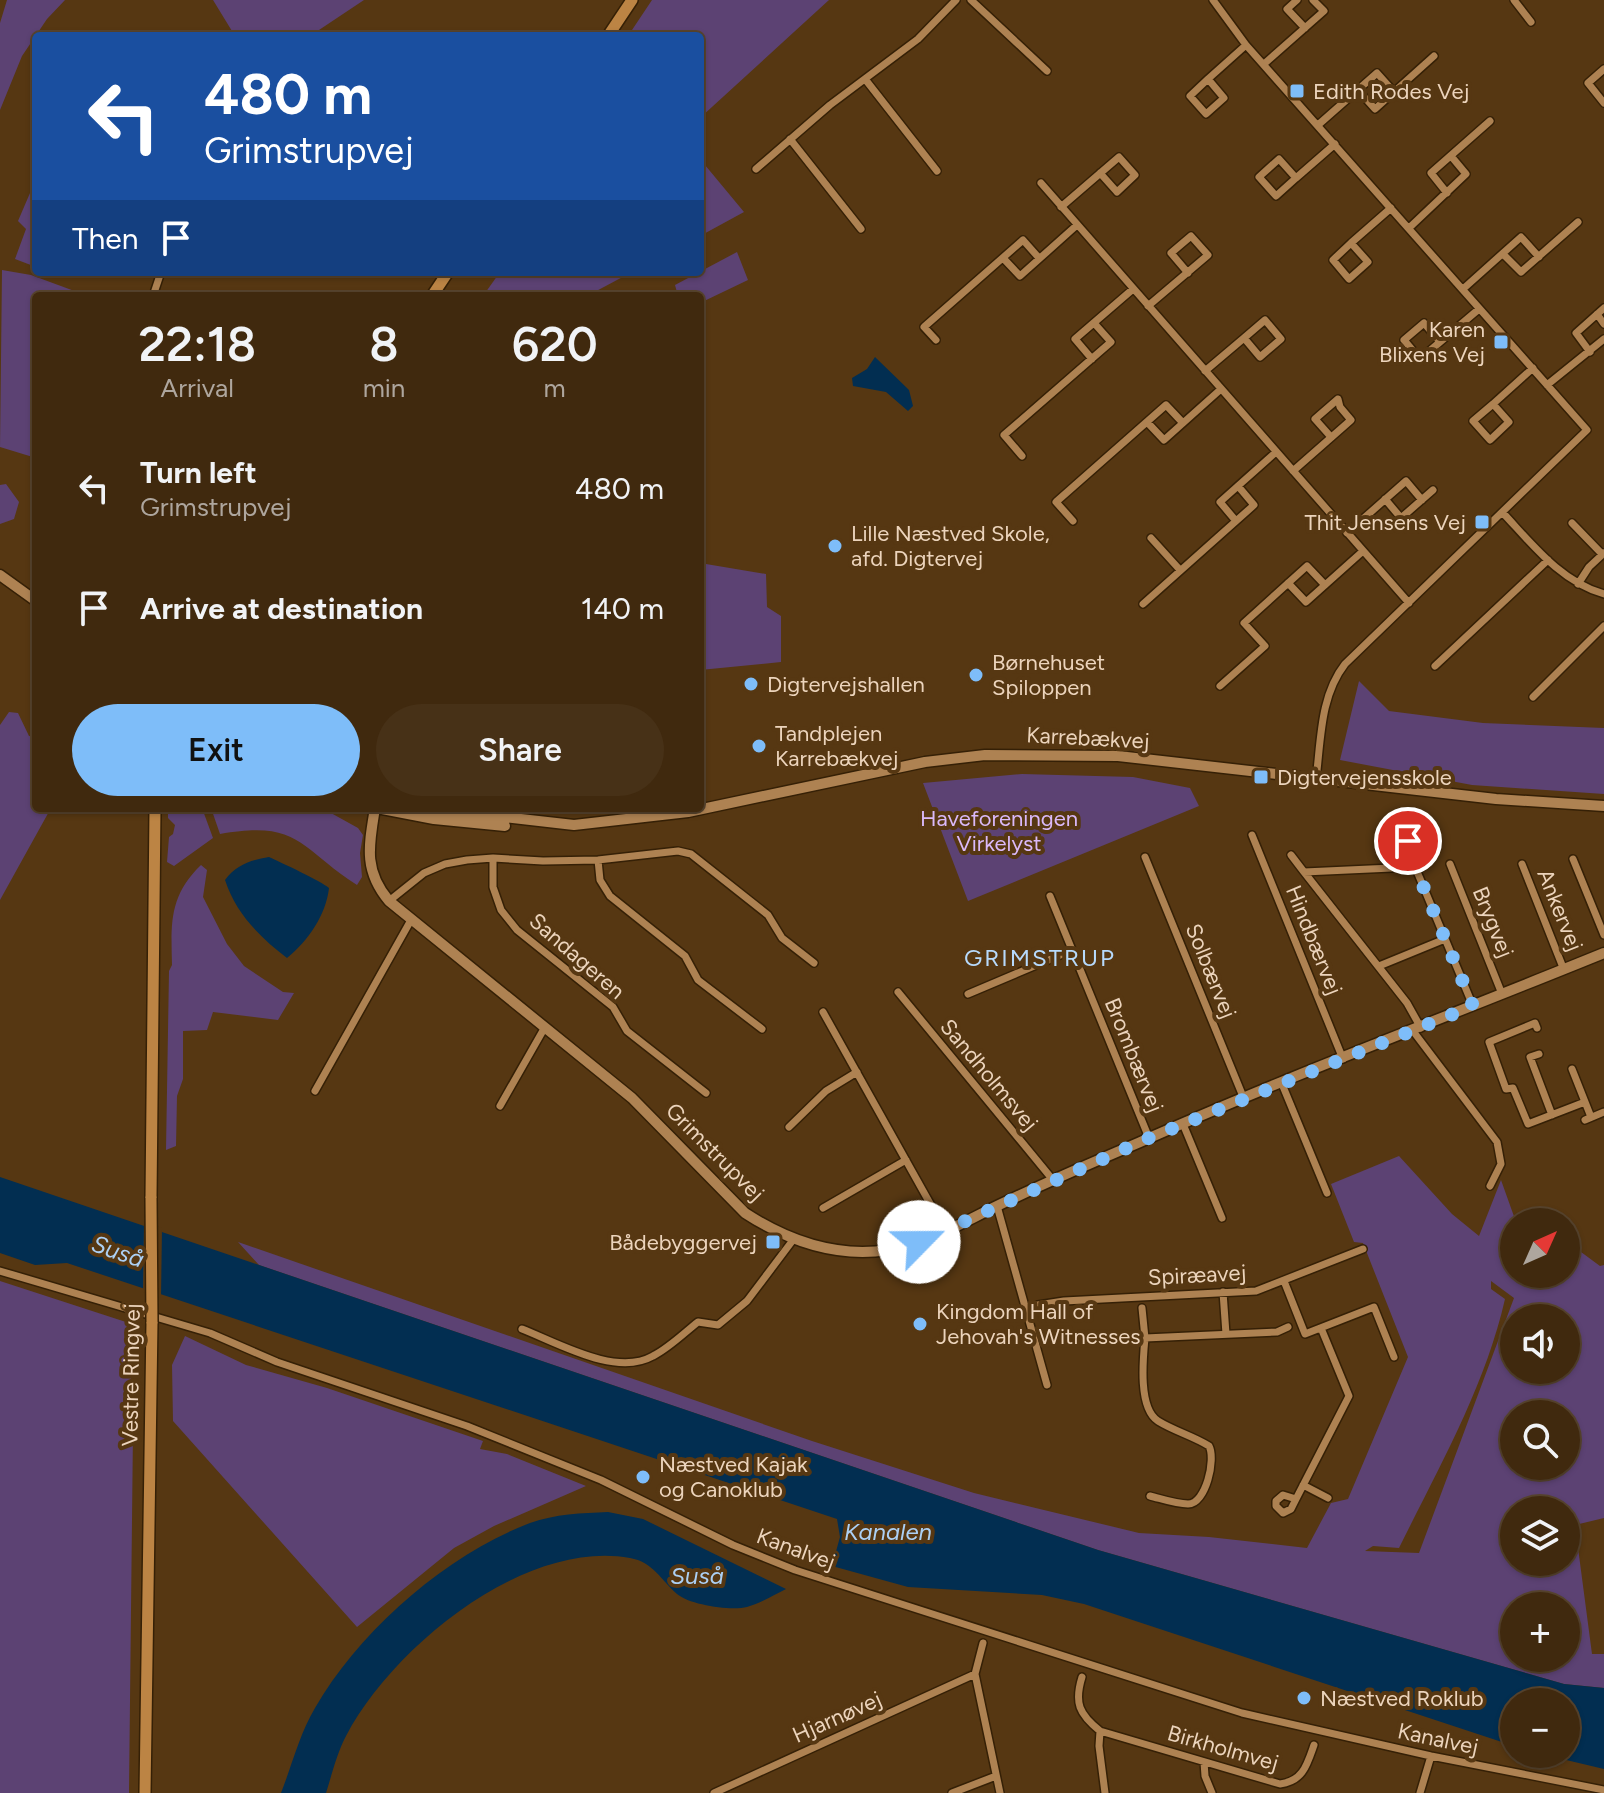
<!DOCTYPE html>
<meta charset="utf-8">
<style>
body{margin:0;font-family:Figtree,sans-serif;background:#473117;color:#f1f3f6;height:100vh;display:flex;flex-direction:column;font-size:30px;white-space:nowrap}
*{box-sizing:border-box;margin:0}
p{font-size:26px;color:#aea69e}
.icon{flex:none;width:44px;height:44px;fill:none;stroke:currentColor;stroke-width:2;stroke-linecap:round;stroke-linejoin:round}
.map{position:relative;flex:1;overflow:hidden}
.sheet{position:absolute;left:32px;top:292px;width:672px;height:520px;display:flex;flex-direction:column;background:#40290e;border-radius:8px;box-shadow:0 2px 6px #0004,0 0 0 2px #59452e}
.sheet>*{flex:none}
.banner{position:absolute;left:32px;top:32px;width:672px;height:244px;border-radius:8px;box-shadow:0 2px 6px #0004,0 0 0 2px #59452e;background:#1a4fa0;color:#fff;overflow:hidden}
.needle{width:52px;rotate:45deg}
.buttons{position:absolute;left:1500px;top:1208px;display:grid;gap:16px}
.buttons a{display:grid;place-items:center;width:80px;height:80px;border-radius:50%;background:#40290e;box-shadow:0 2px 6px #0004,0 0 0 2px #59452e;font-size:40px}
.pin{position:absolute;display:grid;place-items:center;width:68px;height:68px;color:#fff;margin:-34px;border:4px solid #fff;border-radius:50%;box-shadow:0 2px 8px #0007}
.me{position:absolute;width:88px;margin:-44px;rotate:67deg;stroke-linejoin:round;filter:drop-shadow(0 0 6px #0008)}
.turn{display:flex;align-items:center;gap:28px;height:168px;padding:0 40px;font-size:36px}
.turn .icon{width:104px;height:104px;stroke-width:2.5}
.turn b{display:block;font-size:56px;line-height:68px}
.then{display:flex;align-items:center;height:76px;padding:0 40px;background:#0003;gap:16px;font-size:30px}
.eta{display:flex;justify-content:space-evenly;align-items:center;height:136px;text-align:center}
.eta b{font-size:48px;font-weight:600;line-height:56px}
.button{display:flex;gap:16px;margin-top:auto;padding:16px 40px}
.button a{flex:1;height:92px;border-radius:48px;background:#7ebdf9;color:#111;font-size:32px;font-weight:600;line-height:92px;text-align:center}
.button a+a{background:#473117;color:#f1f3f6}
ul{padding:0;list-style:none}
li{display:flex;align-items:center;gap:24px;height:120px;padding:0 40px}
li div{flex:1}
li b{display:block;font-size:30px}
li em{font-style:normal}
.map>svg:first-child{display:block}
.green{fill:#5c4273;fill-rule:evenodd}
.water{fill:#022e51}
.pier{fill:#563712}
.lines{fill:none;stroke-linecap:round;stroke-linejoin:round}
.street-casing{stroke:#352006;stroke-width:10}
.secondary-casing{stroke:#352006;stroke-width:13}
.primary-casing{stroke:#352006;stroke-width:14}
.street{stroke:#ae8252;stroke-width:7}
.secondary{stroke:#ae8252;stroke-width:10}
.primary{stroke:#bc8444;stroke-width:11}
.primary-bridge-casing{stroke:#352006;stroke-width:14;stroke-linecap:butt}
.primary-bridge{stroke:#bc8444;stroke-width:11}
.route{stroke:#7ebdf9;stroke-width:14;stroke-dasharray:0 25.2}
.poi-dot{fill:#7ebdf9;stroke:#563712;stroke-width:3}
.labels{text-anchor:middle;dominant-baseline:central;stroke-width:8;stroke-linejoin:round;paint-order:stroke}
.poi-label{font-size:22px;fill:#ecd4bc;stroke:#563712;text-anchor:start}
.street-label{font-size:22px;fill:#ecd4bc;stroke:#563712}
.park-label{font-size:22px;fill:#dab9f9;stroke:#563712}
.neighbourhood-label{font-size:24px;letter-spacing:2px;fill:#b7dafc;stroke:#563712}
.water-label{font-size:24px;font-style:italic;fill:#acd0f4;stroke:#563712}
</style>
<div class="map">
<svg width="1604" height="1793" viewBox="0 0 1604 1793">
<rect width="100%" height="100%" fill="#563712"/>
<path class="green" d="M7,0H65L47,19L22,56L0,110V23Z
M213,0H364L310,36H235Z
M652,0H829L701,117L700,36H635L632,30Z
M700,159L744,212L700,236Z
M36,186V267L15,259L26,229L18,221L30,193Z
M737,252L748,280L700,303V296H678L675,285Z
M2,270L31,275L88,296H36V458L0,447Z
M500,272H632L587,296H483Z
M6,484L19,502L14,519L0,524V485Z
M700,563L766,574L767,607L781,616V662L700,670Z
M1359,681L1389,711L1483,723L1604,728V794L1472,785L1340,760Z
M9,712L18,713L29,736L36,737V808H51L0,900V725Z
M1022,774L1133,777L1190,788L1199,806L968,901L923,783Z
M168,808H202L213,838L174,866L167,862L169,837L173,834L175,825L168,818Z
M211,808H322L358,828L363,835L360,853L362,877L357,885C298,847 300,820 220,834Z
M201,865L207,870L203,897L227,944L244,966L283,992L294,993L278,1020L213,1012L207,1030L183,1031V1079L177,1096L176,1146L166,1150L169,971L172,965C171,923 169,896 201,865Z
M1399,1156L1452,1214L1479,1236L1501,1180L1516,1222H1514V1274H1566V1258L1581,1252L1600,1266L1604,1265V1518L1575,1525L1592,1654H1604V1688L1564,1684L1098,1550L259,1265L238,1242L812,1441L974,1493L1139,1533L1209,1537L1307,1548L1331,1503L1348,1499L1408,1357L1363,1243L1354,1242L1331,1184ZM1491,1281L1514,1298L1419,1553L1365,1551L1373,1546L1399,1548C1439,1467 1485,1387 1505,1299L1491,1289ZM1514,1318H1566V1370H1514ZM1514,1414H1566V1466H1514ZM1514,1510H1566V1562H1514ZM1514,1606H1566V1658H1514Z
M0,1281L129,1323L133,1430L129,1793H0Z
M185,1336L246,1365L327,1388L483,1441L480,1449L507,1454L586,1486L494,1526L454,1548L357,1627L173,1421L172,1365Z"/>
<path class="water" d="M875,357L909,390L913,406L908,411L886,392L853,386L852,378L867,369Z
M269,857C282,863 321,881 329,888C326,915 308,941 287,958C260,937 236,914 225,880C236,865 250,860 269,857Z
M0,1177L1098,1550L1564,1684L1604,1688V1769L1541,1754H1566V1702H1514V1746L1084,1604L1042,1595L908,1587L832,1566L840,1537L837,1519L67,1263L35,1265L0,1253Z
M608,1512L643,1519L786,1589C774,1595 761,1603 747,1607C731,1611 690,1605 677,1594C661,1580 653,1562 630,1558C524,1539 392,1648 346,1736C337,1753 332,1774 326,1793H281C292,1765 300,1733 315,1708C360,1630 446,1555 530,1523C555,1514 582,1513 608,1512Z"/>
<path class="pier" d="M144,1222L162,1228L161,1298L143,1292Z"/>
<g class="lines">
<defs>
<path id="street" d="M971,0L1047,71
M1213,0L1246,45L1587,430L1345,664C1320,696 1321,740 1316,779
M1297,0L1287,9L1305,28
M1514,0L1531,22
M1264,64L1324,11L1313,0
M1604,69L1588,83L1604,103
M865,79L937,171
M1208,79L1190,96L1206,114L1224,98L1208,79L1246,45
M1358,90L1375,109L1434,56
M1318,125L1377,73L1394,92
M790,139L861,229
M756,169L830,105L918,39L956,0
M1296,178L1276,196L1259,177L1279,159L1296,178L1335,144
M1041,183L1409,603
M1447,193L1431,173L1490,121
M1061,207L1119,157L1135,175L1117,192L1100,173
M1409,228L1466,174L1451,156
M1351,243L1333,260L1349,279L1368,262L1351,243L1391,208
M1503,254L1521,272L1578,222
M1003,258L1020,276L1077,225
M1463,289L1521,237L1539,257
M153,296L161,272
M1148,306L1208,255L1191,236L1171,253L1188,273
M1597,314L1604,324
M936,340L924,327L1023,240L1039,258
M1440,342L1420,359L1404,340L1424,323L1440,342L1479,309
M1590,352L1576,333L1604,308
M1092,359L1075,339L1133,289
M1205,371L1244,338L1260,357L1281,339L1265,320L1244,338
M1547,385L1604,339
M1493,404L1473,421L1490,440L1509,422L1493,404L1533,368
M1147,422L1164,440L1221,389
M1022,456L1004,435L1111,342L1094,323
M1293,471L1351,420L1340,407L1338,399L1315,419L1331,437
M1385,499L1401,518L1433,490
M1503,513C1532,544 1561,582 1604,594
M1073,521L1056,502L1166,405L1183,423
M1236,521L1220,502L1276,452
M1572,523L1602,554
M1347,533L1406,481L1422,500
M1151,538L1180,570
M1288,583L1306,602L1363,551
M1578,584L1589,567L1604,553
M1143,604L1254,505L1238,486
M1435,666L1548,560
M1220,686L1265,646L1244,623L1307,566L1325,585
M1533,697L1604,626
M1252,835L1343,1059
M1408,841L1411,857
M1291,855L1304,872
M1145,857L1244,1099
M493,858V887L501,910L517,930L613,1007L627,1031L706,1093
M1573,859L1604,935
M598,860L600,880L610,896L685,956L698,980L762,1029
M1450,864L1502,994
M1522,864L1564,970
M1050,896L1149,1138
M389,901L424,873L445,864L467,860L493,858L543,861L598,860L678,851L691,854L768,915L782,938L814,963
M1379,966L1445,939
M898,992L1053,1180
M968,994L1072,950
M823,1012L946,1232
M1421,1028L1407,1003L1304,872L1392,868L1411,857L1473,1006
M1537,1028L1535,1023L1489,1042L1506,1089L1513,1088L1528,1124L1585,1102
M1413,1031L1497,1142L1501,1164L1490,1186
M1539,1054L1530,1057L1552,1115
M1572,1069L1591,1117
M1282,1084L1327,1193
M315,1091L411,920
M500,1106L545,1027
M1585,1120L1604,1112
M1183,1124L1222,1218
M789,1127L826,1091L857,1072
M997,1206L1047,1385
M823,1208L906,1160
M0,1271L210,1333L277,1362L467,1426L601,1480L733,1545L795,1570L1242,1713L1431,1756L1604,1790
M1284,1281L1305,1334L1374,1307L1394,1357
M1223,1292L1226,1334
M1025,1307L1064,1301L1256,1291L1363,1249
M1142,1308L1145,1338
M522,1329C558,1343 616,1377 653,1356C669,1348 684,1333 698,1322L718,1325L747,1301L793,1240
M1303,1485L1328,1498
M1150,1496C1162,1499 1176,1504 1188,1504C1206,1504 1216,1459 1209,1446C1193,1436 1174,1431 1158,1421C1138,1408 1143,1359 1145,1338L1277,1332L1288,1327
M1296,1499L1283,1495L1276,1501V1506L1283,1513L1291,1509L1296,1499L1349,1396L1321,1328
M983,1643L975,1674L1000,1793
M1082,1677C1074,1703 1079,1714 1100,1731L1099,1746L1105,1793
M1100,1731L1280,1784C1303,1781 1307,1765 1314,1745
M1204,1762L1205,1776L1212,1793
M714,1793L975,1674
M952,1793L996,1776
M1420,1793L1431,1756"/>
<path id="secondary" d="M0,575L36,601
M375,808C369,845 363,870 389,901L632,1098L745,1213C788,1241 835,1258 888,1250C928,1244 963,1222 999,1205C1045,1183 1091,1163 1138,1143C1291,1075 1449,1016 1604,953
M377,808L434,819L505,826
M423,808L574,825L688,812L925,762L985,755L1118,756L1496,799L1604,806"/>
<path id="primary" d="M608,36L632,0
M432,296L448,272
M151,1198L155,808
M145,1793L152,1322"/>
</defs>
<use href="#street" class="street-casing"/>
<use href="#secondary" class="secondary-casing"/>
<use href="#primary" class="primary-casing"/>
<use href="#street" class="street"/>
<use href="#secondary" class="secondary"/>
<use href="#primary" class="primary"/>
<defs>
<path id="primary-bridge" d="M151,1198L152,1322"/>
</defs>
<use href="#primary-bridge" class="primary-bridge-casing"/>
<use href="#primary-bridge" class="primary-bridge"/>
</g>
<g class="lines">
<path class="route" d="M919,1242L1149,1138L1473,1006L1411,857L1408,841"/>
</g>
<g class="poi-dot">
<rect x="1289" y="83" width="16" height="16" rx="4"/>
<rect x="1493" y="334" width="16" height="16" rx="4"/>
<rect x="1474" y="514" width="16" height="16" rx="4"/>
<circle cx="835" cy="546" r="8"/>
<circle cx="976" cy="675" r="8"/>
<circle cx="751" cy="684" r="8"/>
<circle cx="759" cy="746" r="8"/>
<rect x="1253" y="769" width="16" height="16" rx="4"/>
<rect x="765" y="1234" width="16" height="16" rx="4"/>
<circle cx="920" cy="1324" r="8"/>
<circle cx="643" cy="1477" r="8"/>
<circle cx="1304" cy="1698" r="8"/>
</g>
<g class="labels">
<g class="poi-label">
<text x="1313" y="91">Edith Rodes Vej</text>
<text x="1485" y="329" text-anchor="end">Karen<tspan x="1485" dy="25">Blixens Vej</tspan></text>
<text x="1466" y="522" text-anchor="end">Thit Jensens Vej</text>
<text x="851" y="533">Lille Næstved Skole,<tspan x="851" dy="25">afd. Digtervej</tspan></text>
<text x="992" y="662">Børnehuset<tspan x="992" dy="25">Spiloppen</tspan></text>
<text x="767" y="684">Digtervejshallen</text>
<text x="775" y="733">Tandplejen<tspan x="775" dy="25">Karrebækvej</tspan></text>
<text x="1277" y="777">Digtervejensskole</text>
<text x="757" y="1242" text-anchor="end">Bådebyggervej</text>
<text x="936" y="1311">Kingdom Hall of<tspan x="936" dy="25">Jehovah's Witnesses</tspan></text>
<text x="659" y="1464">Næstved Kajak<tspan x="659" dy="25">og Canoklub</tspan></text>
<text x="1320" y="1698">Næstved Roklub</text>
</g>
<g class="street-label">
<text transform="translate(1088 738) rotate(3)">Karrebækvej</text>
<text transform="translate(1560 910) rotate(68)">Ankervej</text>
<text transform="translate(1493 922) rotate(68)">Brygvej</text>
<text transform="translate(1314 940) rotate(68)">Hindbærvej</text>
<text transform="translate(577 956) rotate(41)">Sandageren</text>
<text transform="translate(1211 971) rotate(68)">Solbærvej</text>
<text transform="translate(1134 1055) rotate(68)">Brombærvej</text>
<text transform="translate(989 1075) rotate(50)">Sandholmsvej</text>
<text transform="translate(715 1152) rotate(45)">Grimstrupvej</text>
<text transform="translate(1197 1275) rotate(-3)">Spiræavej</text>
<text transform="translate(131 1375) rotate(-89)">Vestre Ringvej</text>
<text transform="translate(796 1549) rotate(20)">Kanalvej</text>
<text transform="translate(837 1717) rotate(-24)">Hjarnøvej</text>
<text transform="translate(1438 1739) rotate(12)">Kanalvej</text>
<text transform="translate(1223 1748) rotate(16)">Birkholmvej</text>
</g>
<g class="park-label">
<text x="999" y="818">Haveforeningen<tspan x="999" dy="25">Virkelyst</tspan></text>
</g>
<g class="neighbourhood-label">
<text x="1040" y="957">GRIMSTRUP</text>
</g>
<g class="water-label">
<text transform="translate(118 1251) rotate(19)">Suså</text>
<text x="888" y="1531">Kanalen</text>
<text x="697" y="1575">Suså</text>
</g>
</g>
</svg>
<div class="buttons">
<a><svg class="needle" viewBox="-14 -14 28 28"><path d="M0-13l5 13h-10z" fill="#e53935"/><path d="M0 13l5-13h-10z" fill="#aea69e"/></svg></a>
<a><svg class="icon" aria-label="sound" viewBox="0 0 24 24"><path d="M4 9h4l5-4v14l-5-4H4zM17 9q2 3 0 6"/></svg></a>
<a><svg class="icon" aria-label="search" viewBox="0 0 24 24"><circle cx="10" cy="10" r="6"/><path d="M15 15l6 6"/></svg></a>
<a><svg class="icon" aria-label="layers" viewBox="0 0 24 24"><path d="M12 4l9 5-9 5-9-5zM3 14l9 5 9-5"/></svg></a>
<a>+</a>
<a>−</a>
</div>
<div class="pin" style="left:1408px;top:841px;background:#d93025"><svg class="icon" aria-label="arrive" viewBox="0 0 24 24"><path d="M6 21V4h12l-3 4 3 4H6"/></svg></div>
<svg class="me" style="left:919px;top:1242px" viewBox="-20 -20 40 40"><circle r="19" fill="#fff"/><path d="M0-13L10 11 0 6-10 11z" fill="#7ebdf9"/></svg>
<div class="banner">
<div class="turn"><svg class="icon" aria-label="left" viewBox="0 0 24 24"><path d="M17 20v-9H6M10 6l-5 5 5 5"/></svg><div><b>480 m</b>Grimstrupvej</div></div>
<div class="then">Then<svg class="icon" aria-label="arrive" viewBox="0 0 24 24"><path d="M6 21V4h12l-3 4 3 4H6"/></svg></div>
</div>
<section class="sheet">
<div class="eta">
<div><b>22:18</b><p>Arrival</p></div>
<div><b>8</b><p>min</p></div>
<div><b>620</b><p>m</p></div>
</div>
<ul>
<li><svg class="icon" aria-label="left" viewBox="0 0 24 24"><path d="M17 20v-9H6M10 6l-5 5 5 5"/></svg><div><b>Turn left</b><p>Grimstrupvej</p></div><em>480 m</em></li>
<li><svg class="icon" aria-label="arrive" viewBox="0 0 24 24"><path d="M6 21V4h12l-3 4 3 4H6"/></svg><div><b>Arrive at destination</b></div><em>140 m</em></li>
</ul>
<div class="button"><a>Exit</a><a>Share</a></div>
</section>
</div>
